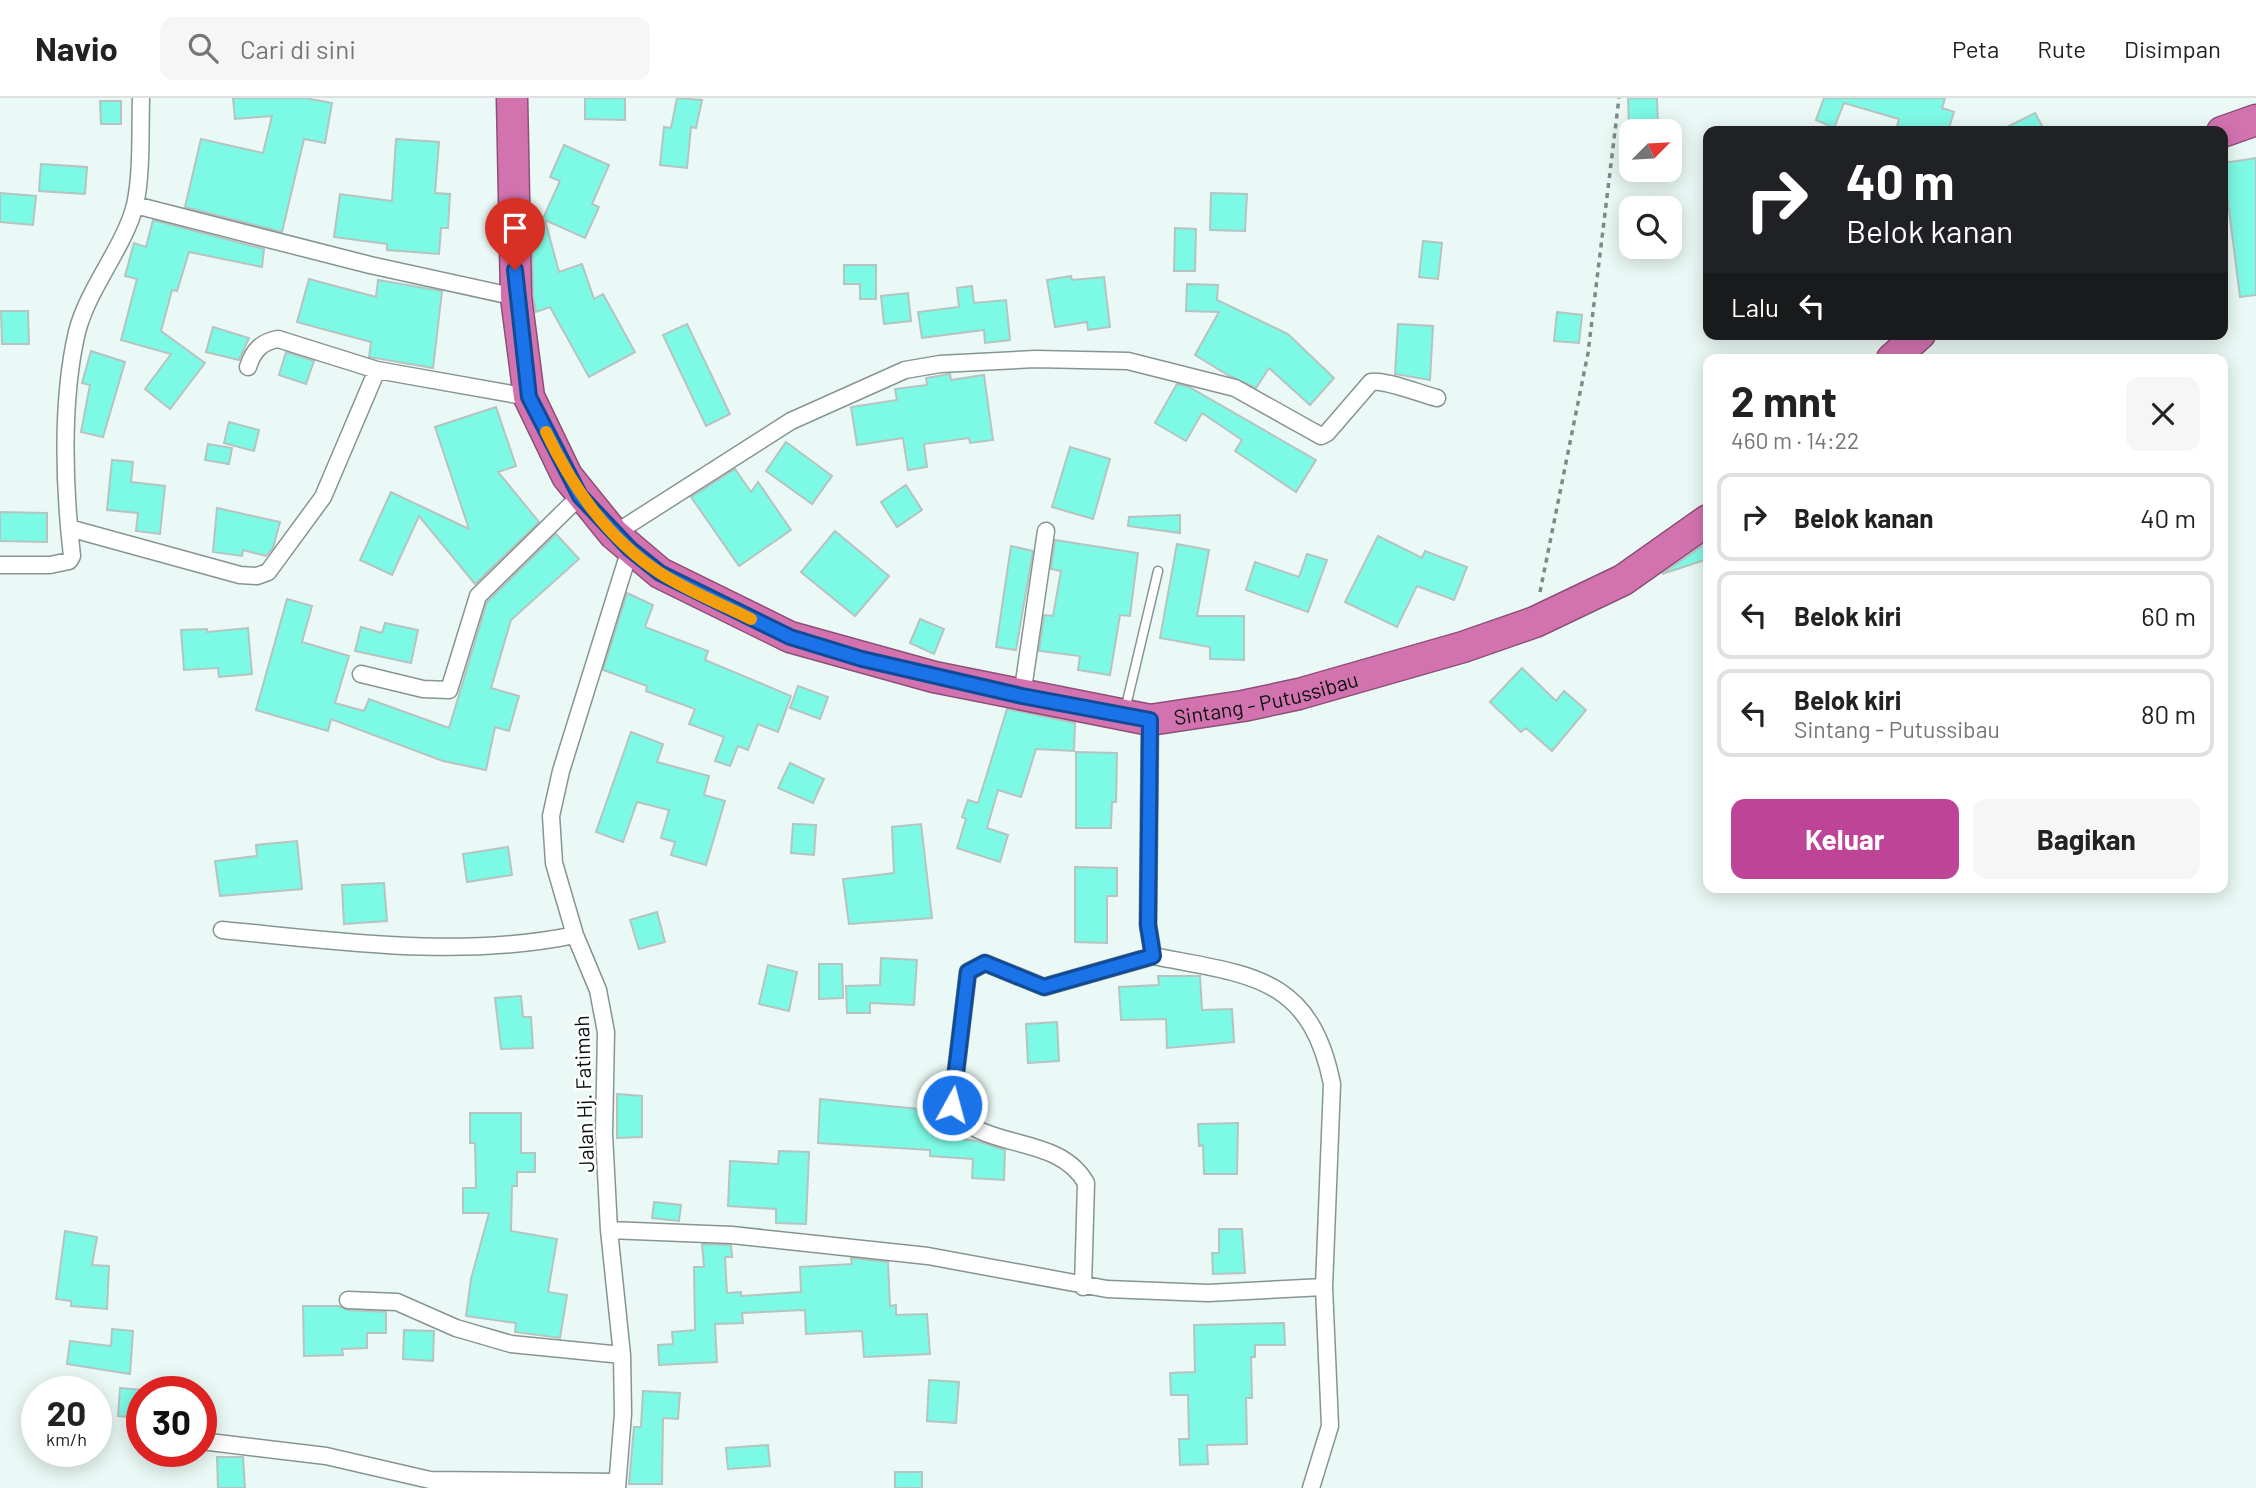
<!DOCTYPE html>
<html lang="id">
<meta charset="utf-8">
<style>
body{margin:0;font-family:Barlow,sans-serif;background:#f6f6f6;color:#222;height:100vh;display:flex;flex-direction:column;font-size:26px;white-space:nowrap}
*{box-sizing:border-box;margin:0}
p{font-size:23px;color:#767676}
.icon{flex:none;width:38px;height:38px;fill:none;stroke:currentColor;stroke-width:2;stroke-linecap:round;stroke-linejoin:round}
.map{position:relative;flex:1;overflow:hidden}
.panel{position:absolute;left:1703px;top:256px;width:525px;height:539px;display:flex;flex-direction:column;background:#fff;border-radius:14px;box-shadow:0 4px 18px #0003}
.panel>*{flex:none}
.hud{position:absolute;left:1703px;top:28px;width:525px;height:214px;border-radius:14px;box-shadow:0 4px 18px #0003;background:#202124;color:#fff;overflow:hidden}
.needle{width:46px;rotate:66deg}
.controls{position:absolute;left:1619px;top:21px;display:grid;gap:14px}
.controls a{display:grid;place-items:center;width:63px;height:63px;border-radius:14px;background:#fff;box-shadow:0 4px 18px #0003;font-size:35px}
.speed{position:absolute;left:21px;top:1278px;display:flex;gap:14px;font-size:35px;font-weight:700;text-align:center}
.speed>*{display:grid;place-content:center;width:91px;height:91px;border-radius:50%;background:#fff;box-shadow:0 4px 18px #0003;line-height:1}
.speed small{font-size:18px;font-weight:400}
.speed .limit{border:10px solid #d22;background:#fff;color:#111}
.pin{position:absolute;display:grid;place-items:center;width:60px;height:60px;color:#fff;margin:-72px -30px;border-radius:50% 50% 50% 0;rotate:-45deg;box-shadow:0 0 7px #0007}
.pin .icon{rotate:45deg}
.me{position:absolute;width:77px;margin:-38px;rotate:7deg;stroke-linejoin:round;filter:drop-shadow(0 0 5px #0008)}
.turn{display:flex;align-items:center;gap:24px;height:147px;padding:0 28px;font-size:32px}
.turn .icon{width:91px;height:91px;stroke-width:2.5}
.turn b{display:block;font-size:49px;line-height:60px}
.then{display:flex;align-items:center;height:66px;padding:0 28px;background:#0003;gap:14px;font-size:26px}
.round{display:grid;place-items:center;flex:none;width:74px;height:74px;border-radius:14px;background:#f6f6f6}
.headline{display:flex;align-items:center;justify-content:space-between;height:119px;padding:0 28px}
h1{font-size:42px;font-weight:700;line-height:52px}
.primary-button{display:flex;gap:14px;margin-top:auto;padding:14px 28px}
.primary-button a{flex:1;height:80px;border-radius:14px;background:#be4498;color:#fff;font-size:28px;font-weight:700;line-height:80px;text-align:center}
.primary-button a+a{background:#f6f6f6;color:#222}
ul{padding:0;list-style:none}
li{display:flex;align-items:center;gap:21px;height:88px;margin:0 14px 10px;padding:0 14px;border:4px solid #e0e0e0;border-radius:14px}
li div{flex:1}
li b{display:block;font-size:26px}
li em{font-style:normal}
header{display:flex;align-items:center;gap:42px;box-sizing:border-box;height:98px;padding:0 35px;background:#fff;border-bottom:2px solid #e0e0e0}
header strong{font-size:33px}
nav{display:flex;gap:38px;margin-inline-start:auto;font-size:24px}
.search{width:490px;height:63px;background:#f6f6f6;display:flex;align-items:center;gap:18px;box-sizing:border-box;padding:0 24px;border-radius:14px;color:#767676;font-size:26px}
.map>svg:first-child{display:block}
.building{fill:#7dfae6;stroke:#b5c4c1;stroke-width:2}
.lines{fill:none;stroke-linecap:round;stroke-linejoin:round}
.lane-casing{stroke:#879592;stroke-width:11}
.street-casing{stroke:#879592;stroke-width:19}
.highway-casing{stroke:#8c5077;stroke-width:33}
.path{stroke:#7f8986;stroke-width:3.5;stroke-dasharray:5 5;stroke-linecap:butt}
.lane{stroke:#fff;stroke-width:8}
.street{stroke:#fff;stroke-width:16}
.highway{stroke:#d273b0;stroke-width:30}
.route-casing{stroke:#114b97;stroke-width:18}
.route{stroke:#1a73e8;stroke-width:12}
.slow{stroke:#f59e0b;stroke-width:12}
.labels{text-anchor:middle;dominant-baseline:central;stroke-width:5;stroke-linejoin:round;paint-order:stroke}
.street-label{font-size:21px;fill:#0a0f0e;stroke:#fff}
</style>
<header>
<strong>Navio</strong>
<div class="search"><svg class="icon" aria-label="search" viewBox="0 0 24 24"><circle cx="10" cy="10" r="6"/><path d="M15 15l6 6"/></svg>Cari di sini</div>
<nav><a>Peta</a><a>Rute</a><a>Disimpan</a></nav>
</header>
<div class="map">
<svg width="2256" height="1390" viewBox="0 0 2256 1390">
<rect width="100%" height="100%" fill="#eaf9f5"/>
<path class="building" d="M233,0H305L332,5L325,45L304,41L282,134L185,109L201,41L263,55L272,18L235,21Z
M585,0H625V22L585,21Z
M677,0L702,2L696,30L691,29L687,70L660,67L664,29L671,30Z
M1628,0H1657L1658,28L1629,30Z
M1824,0H1945L1942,10L1954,14L1948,33H1896L1899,21L1844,5L1834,30L1816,22Z
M100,3H121V26H101Z
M2035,15L2045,33H1999Z
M396,41L439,44L435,95L450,96L448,130H441L439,156L387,152V146L334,139L340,96L392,103Z
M564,47L609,67L592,106L599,109L585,140L545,122L559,174L582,166L594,201L603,196L635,254L589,279L550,209L536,214L533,198L532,138L536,136L560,83L550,79Z
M2256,60V197L2240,199L2223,65Z
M41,66L87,69L85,96L39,93Z
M0,95L36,98L33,127L0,124Z
M1211,95L1247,96L1245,133L1210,132Z
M153,122L264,151L262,169L189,154L177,193L172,192L161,233L205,265L170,311L145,291L171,256L121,242L137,181L125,178L134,145L146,149Z
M1175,130L1196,131L1195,173H1174Z
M1423,143L1442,145L1438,181L1419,179Z
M844,167H876V201H860V186H844Z
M1071,178L1072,182L1104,179L1110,229L1088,232L1087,224L1055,229L1047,182Z
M309,181L376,199L378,182L442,193L433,270L369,259L371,244L297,224Z
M1187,186L1218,187L1217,202L1288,236L1334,280L1310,307L1269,270L1256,290L1228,277L1195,257L1219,214L1186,213Z
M972,188L974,205L1006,202L1010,242L985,245L984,232L922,240L918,214L959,209L957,190Z
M908,195L911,223L884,226L881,198Z
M1,213H28L29,246H2Z
M1557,214L1582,217L1579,245L1554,243Z
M687,226L730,316L706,328L663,237Z
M1398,226L1433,228L1430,282L1395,276Z
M213,229L249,240L239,262L206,254Z
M91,253L125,264L103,339L81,334L90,287L82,285Z
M286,254L314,263L306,286L279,277Z
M950,276L951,282L984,277L993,342L970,345L969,340L924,346L927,369L908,372L903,340L857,347L851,309L897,302L895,291L927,287L926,280Z
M1177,286L1189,289L1316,362L1296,394L1235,353L1242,342L1202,315L1186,343L1155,325Z
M496,309L516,368L498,374L539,424L475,486L419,418L392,477L360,462L391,394L469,431L435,329Z
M229,324L259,332L254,353L224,345Z
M786,344L832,378L812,406L766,373Z
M208,346L232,350L229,366L205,362Z
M1070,349L1110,361L1093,421L1052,409Z
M112,362L133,364L131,384L165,388L160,436L136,433L138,415L107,412Z
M735,371L751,394L758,384L791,432L739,468L691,399Z
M906,387L922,412L897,429L881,404Z
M217,410L280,424L273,450L266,458L243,452L242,458L213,454Z
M0,414L47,415V444L0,443Z
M1180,417V435L1128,428L1129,419Z
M835,433L889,478L855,518L801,474Z
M556,436L579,461L511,522L491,590L519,598L509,633L495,629L486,672L443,663L331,621L328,633L256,612L287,501L312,508L302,544L349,558L335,605L364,613L369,601L449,630L487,504Z
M1378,438L1422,460L1425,453L1467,469L1454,502L1417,488L1397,529L1345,504Z
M1055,442L1138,455L1130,518L1120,517L1110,577L1078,572L1080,558L1039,553L1044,517L1053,518L1061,473L1051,471Z
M1708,445V461L1662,476L1705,446Z
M1177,446L1209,452L1197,518H1244V562L1210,561V549L1160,540Z
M1011,448L1033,453L1016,552L996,549Z
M1307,456L1327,462L1308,514L1246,492L1255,464L1299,479Z
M627,495L653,507L645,529L708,553L705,562L791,598L778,634L758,626L748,652L738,648L730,668L715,663L724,639L689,626L695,611L646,593L647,588L603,572Z
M920,521L944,531L934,556L910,545Z
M385,525L418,532L411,565L355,553L361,529L382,535Z
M248,530L252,576L219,579L218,570L184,572L181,532L207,531V534Z
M1522,570L1556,603L1564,593L1586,612L1552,653L1526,630L1521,634L1490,604Z
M798,588L828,599L820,621L790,610Z
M1007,611L1075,625L1074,653L1036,651L1021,699L998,692L987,730L1008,737L1000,764L957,750L966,721L962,719L968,702L978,705Z
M631,634L663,646L657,664L709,678L704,697L725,703L706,767L671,757L675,744L661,740L669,712L637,704L623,744L596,734Z
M1076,654L1117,655L1116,704H1112L1111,730H1076Z
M790,665L824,681L813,705L778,690Z
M793,726L816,727L814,757L791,755Z
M921,726L932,820L849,826L843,781L894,775L892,729Z
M297,743L302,791L220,798L215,763L257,758L256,747Z
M508,749L512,777L467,784L463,756Z
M1075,769L1117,770V798H1107V845L1075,844Z
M384,785L387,823L344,826L342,787Z
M657,814L665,844L639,851L630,822Z
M881,860L917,862L914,907L870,905V915H847L846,888L880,887Z
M819,866H842L843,900L819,901Z
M768,867L797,874L789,913L759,906Z
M1158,878H1200L1202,912L1232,911L1234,944L1167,950L1166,921L1121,922L1119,889L1159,887Z
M521,898L523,919H531L533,950L501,951L495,900Z
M1057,924L1059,963L1028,965L1026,926Z
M617,996L642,998V1039L617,1040Z
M820,1001L928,1012L927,1026L955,1028L962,1033L961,1041L977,1043L1005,1052L1004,1082L972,1080L973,1061L930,1058V1052L818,1045Z
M470,1015H521V1055H535V1074H517V1088H512L511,1133L557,1141L548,1194L567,1197L560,1240L515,1234L516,1225L466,1218L471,1181L489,1115H463V1090H476L475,1045H470Z
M1238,1025L1237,1076H1204L1203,1047L1199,1048L1198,1026Z
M779,1053L809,1054L806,1126L776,1125V1111L728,1108L730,1063L778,1066Z
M654,1104L681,1107L679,1123L652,1120Z
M1219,1131H1242L1245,1175L1213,1176L1212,1155H1219Z
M65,1133L97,1139L92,1167L109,1168L107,1211L71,1208V1203L56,1201Z
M702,1146L731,1147L732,1159H725L727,1195L741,1194V1198L801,1194L800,1169L852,1166L851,1160L888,1164L890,1208L896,1207V1217L927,1216L930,1256L864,1259L862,1233L806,1236L805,1212L742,1215L743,1225L715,1226L717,1264L659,1267L658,1247L673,1246L672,1234L695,1232L694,1169H704Z
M303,1208H339L348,1212L386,1214V1235H367V1250L342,1251L343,1257L304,1258Z
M1284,1225L1285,1247H1255V1259H1251L1252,1300H1246L1247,1346L1207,1347L1208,1366L1180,1367L1179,1341H1189L1188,1297H1171L1170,1275L1195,1274L1194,1227Z
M112,1231L133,1233L130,1276L67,1266L70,1243L111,1248Z
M404,1232L434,1233L433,1263L403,1261Z
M929,1282L959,1284L956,1325L927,1323Z
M120,1290L142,1292V1320L118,1318Z
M643,1293L680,1295L678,1321L663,1320L662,1386H629L634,1329H641Z
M768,1347L770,1368L728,1371L726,1350Z
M217,1359H243L245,1390H218Z
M895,1374H922V1390H895Z"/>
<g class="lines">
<defs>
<path id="lane" d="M1125,612L1158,473"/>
<path id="street" d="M135,107L370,167L516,199
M248,269C253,253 261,244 278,241L377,272L529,299
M69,430L240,477L257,478L268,474L323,399L377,272
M614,436L791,323L905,272L940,266L1035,261L1128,263L1235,290L1321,338L1327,335L1371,284C1383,281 1421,296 1437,300
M0,467H50L69,463L72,458C64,389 61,302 77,234C88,190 125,148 135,107C142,76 140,33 141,0
M361,576L423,591L449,592L478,498L580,398
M1022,598L1046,433
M1150,622L1148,827L1153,858C1248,877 1310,876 1332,986L1324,1189L1330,1328L1311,1390
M222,832C338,843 460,861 575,837
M609,1132L732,1137L928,1158L1107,1191L1208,1195L1324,1189
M1083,1189L1086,1085C1057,1033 976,1055 952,1007L968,874L985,865L1044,889L1153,858
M348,1202L397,1204L456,1230L511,1246L622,1257
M201,1343L326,1358L430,1382L617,1384
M617,1390L623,1316L622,1257L609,1132L604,1036L606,934L598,892L575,837L554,765L551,718L561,673L630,451"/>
<g id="highway">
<path id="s1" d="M512,0L516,199L529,299L567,378L614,436L660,475L790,539L934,579L1150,622L1243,608L1299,596L1463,549L1535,524L1623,482L1708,422"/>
<path d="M2222,34L2256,22"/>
<path d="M1892,261L1920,236"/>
</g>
</defs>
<use href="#lane" class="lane-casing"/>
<use href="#street" class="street-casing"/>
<use href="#highway" class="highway-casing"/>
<path class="path" d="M1540,494L1588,255L1619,0"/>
<use href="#lane" class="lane"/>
<use href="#street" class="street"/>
<use href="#highway" class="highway"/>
</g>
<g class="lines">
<defs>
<path id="route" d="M515,172L529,299L580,398L630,451L660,475L790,539L862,561L1022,598L1150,622L1148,827L1153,858L1044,889L985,865L968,874L952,1007"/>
</defs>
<use href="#route" class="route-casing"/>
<use href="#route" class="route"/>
<path class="slow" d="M546,334C573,390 607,440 660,475C688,493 721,506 751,521"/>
</g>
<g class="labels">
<g class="street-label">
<text stroke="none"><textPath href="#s1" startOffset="1155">Sintang - Putussibau</textPath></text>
<text transform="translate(583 996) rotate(-92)">Jalan Hj. Fatimah</text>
</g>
</g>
</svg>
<div class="controls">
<a><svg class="needle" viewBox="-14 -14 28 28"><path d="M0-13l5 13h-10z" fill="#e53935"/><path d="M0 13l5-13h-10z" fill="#767676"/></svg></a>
<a><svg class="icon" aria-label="search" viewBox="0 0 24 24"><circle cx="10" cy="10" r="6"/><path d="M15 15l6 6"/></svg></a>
</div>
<div class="speed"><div>20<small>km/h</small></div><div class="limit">30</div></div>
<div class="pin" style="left:515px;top:172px;background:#d93025"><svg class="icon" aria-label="arrive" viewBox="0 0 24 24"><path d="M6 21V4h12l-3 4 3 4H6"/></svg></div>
<svg class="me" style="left:952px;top:1007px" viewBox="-20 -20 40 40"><circle r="17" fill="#1a73e8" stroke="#fff" stroke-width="3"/><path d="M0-11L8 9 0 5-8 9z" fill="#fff"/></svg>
<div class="hud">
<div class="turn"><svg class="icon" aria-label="right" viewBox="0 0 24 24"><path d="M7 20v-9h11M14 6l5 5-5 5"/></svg><div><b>40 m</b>Belok kanan</div></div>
<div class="then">Lalu<svg class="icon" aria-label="left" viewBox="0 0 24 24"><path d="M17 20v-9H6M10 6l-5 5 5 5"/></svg></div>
</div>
<section class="panel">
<div class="headline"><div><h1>2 mnt</h1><p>460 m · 14:22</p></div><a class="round"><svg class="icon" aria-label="close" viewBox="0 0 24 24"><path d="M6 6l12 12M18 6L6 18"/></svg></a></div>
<ul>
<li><svg class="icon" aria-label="right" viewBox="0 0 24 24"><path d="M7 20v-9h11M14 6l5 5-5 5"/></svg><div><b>Belok kanan</b></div><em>40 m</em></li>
<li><svg class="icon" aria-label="left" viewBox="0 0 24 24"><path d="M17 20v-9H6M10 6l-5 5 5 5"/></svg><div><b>Belok kiri</b></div><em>60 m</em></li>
<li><svg class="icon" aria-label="left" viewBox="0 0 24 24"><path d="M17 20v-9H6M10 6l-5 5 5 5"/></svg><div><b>Belok kiri</b><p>Sintang - Putussibau</p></div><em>80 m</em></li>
</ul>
<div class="primary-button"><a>Keluar</a><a>Bagikan</a></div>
</section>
</div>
